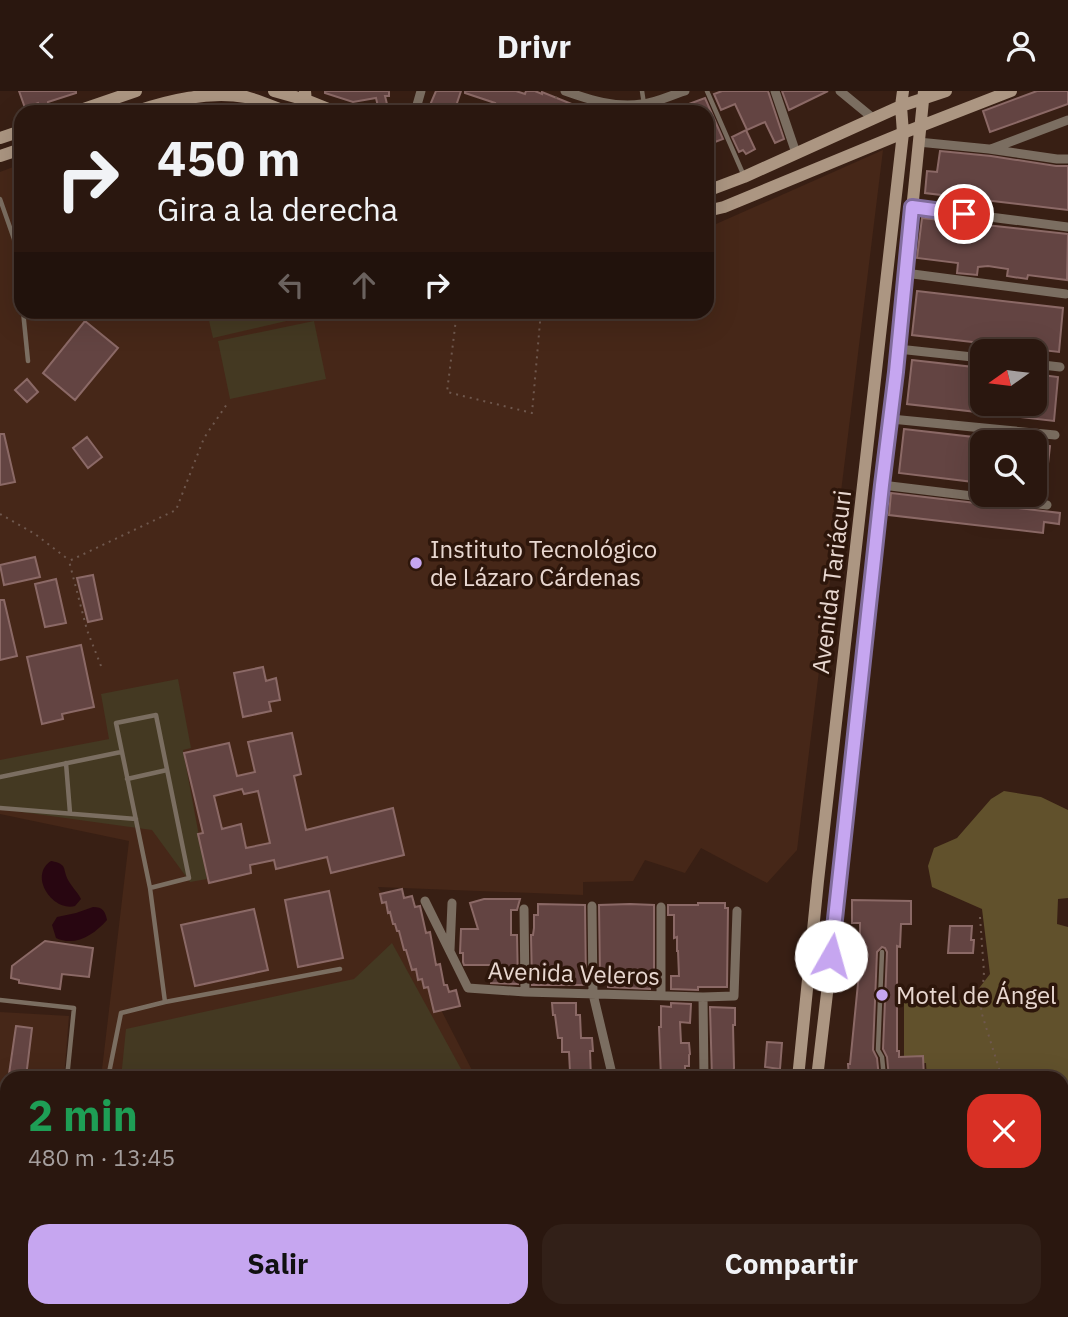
<!DOCTYPE html>
<html lang="es">
<meta charset="utf-8">
<style>
body{margin:0;font-family:"IBM Plex Sans",sans-serif;background:#322018;color:#f1f3f6;height:100vh;display:flex;flex-direction:column;font-size:26px;white-space:nowrap}
*{box-sizing:border-box;margin:0}
p{font-size:23px;color:#a59f9e}
.icon{flex:none;width:38px;height:38px;fill:none;stroke:currentColor;stroke-width:2;stroke-linecap:round;stroke-linejoin:round}
.map{position:relative;flex:1;overflow:hidden}
.side{position:absolute;left:0px;top:980px;width:1069px;height:247px;display:flex;flex-direction:column;background:#2a170f;border-radius:21px 21px 0 0;box-shadow:0 7px 28px #0002,0 0 0 2px #46362f}
.side>*{flex:none}
.hud{position:absolute;left:14px;top:14px;width:700px;height:214px;border-radius:21px;box-shadow:0 7px 28px #0002,0 0 0 2px #46362f;background:#2a170f;color:#f1f3f6;overflow:hidden}
.needle{width:46px;rotate:256deg}
.fabs{position:absolute;left:970px;top:248px;display:grid;gap:14px}
.fabs a{display:grid;place-items:center;width:77px;height:77px;border-radius:14px;background:#2a170f;box-shadow:0 7px 28px #0002,0 0 0 2px #46362f;font-size:35px}
.pin{position:absolute;display:grid;place-items:center;width:60px;height:60px;color:#fff;margin:-30px;border:4px solid #fff;border-radius:50%;box-shadow:0 2px 7px #0007}
.me{position:absolute;width:77px;margin:-38px;rotate:7deg;stroke-linejoin:round;filter:drop-shadow(0 0 5px #0008)}
.turn{display:flex;align-items:center;gap:24px;height:147px;padding:0 28px;font-size:32px}
.turn .icon{width:91px;height:91px;stroke-width:2.5}
.turn b{display:block;font-size:49px;line-height:60px}
.lanes{display:flex;align-items:center;height:66px;padding:0 28px;background:#0003;justify-content:center;gap:35px;direction:ltr}
.lanes .off{opacity:.35}
.round{display:grid;place-items:center;flex:none;width:74px;height:74px;border-radius:21px;background:#322018}
.head{display:flex;align-items:center;justify-content:space-between;height:119px;padding:0 28px}
h1{font-size:42px;font-weight:800;line-height:52px;color:#1e9e55}
.action{display:flex;gap:14px;margin-top:auto;padding:14px 28px}
.action a{flex:1;height:80px;border-radius:21px;background:#c6a6f0;color:#111;font-size:28px;font-weight:800;line-height:80px;text-align:center}
.action a+a{background:#322018;color:#f1f3f6}
header{display:flex;justify-content:space-between;align-items:center;height:91px;padding:0 28px;background:#2a170f;font-size:32px;font-weight:800}
.map>svg:first-child{display:block}
.built{fill:#462718}
.green{fill:#443922}
.forest{fill:#61512c}
.water{fill:#280611}
.building{fill:#634442;stroke:#8b6966;stroke-width:2;fill-rule:evenodd}
.lines{fill:none;stroke-linecap:round;stroke-linejoin:round}
.path{stroke:#6f584e;stroke-width:2;stroke-dasharray:2 5;stroke-linecap:butt}
.lane{stroke:#7b6e61;stroke-width:4.5}
.street{stroke:#7b6e61;stroke-width:9}
.secondary{stroke:#ac9682;stroke-width:12}
.route-casing{stroke:#816c9c;stroke-width:18}
.route{stroke:#c6a6f0;stroke-width:12}
.poi-dot{fill:#c6a6f0;stroke:#2d160b;stroke-width:2.5}
.labels{text-anchor:middle;dominant-baseline:central;stroke-width:7;stroke-linejoin:round;paint-order:stroke}
.poi-label{font-size:24px;fill:#e8d7d0;stroke:#2d160b;text-anchor:start}
.street-label{font-size:24px;fill:#e8d7d0;stroke:#2d160b}
</style>
<header><svg class="icon" aria-label="back" viewBox="0 0 24 24"><path d="M15 5l-7 7 7 7"/></svg>Drivr<svg class="icon" aria-label="person" viewBox="0 0 24 24"><circle cx="12" cy="8" r="4"/><path d="M4 21q1-7 8-7t8 7"/></svg></header>
<div class="map">
<svg width="1068" height="1226" viewBox="0 0 1068 1226">
<rect width="100%" height="100%" fill="#381f14"/>
<path class="built" d="M883,59L797,759L767,792L701,757L685,782L645,769L633,790L583,791V804L378,796L476,987H101L129,750L0,723V81L21,73V220H707V137Z
M0,921L69,925L64,987H7V1027H0Z"/>
<path class="green" d="M207,221V220L325,221L213,247Z
M314,230L326,288L230,308L218,250Z
M178,588L191,657L183,659L207,788L190,791L152,739L0,718V669L109,648L101,603Z
M392,852L466,987H121L126,938L354,888Z"/>
<path class="forest" d="M1004,700L1041,706L1068,719V807L1058,808L1057,833L1068,836V990L1062,991V987H927L926,972L904,974V908L970,909L990,883L982,818L932,796L928,775L934,757L957,747L991,708Z"/>
<path class="water" d="M51,770C56,771 59,771 63,775C65,778 65,783 67,787C70,794 77,800 81,808L75,815C53,821 28,785 51,770Z
M93,816C103,816 105,820 107,829C94,844 75,856 56,847L52,834L57,826L76,822Z"/>
<path class="building" d="M19,0H76V2L48,11V13L39,15L38,12L25,17Z
M325,0H389V5H385L389,21L379,20L376,7L353,11L325,2Z
M436,0H461L454,21H427Z
M465,0H516L525,3L526,0H535L542,3V1L589,20L492,21L495,12L465,2Z
M722,0H768L784,48L775,52L765,31L747,39L735,13L721,19L714,3Z
M782,0H828L789,19Z
M1037,0H1068V13L990,41L983,20Z
M705,7L723,48L707,54V21L670,20Z
M746,39L755,58L746,63L743,59L739,61L732,46Z
M940,60L991,65L1056,75H1068V119L925,102L927,80L937,81Z
M922,127L1068,143L1067,189L1028,184L1027,188L1007,185L1008,178L988,175L978,176L977,184L957,182L958,172L917,167Z
M917,200L1063,217L1059,261L912,244Z
M85,230L118,257L75,309L43,282Z
M912,269L982,277V313H1034V283L1058,286L1054,330L907,313Z
M27,288L38,301L27,311L15,299Z
M904,338L982,347V392L899,382Z
M0,343H4L15,391L0,394Z
M87,346L102,366L88,377L73,357Z
M1034,353L1050,355L1045,399L1034,398Z
M891,402L1060,422L1059,433L1044,431L1043,442L889,424Z
M35,466L40,486L4,494L0,474Z
M93,484L102,528L88,531L77,487Z
M56,488L66,532L45,536L35,493Z
M0,509H4L17,565L0,569Z
M81,554L94,616L62,623L63,628L42,633L27,566Z
M263,576L266,590L276,587L280,609L269,611L271,620L243,626L234,582Z
M292,642L301,683L294,685L306,739L393,717L404,764L331,782L327,766L276,778L274,769L250,774L251,782L209,792L198,743L203,742L184,662L229,652L237,685L255,681L248,651ZM242,698L244,703L258,700L270,752L246,757L241,733L222,738L214,705Z
M402,798L404,807L412,805L415,816L420,815L426,842L430,841L436,874L440,873L444,894H447L449,901L456,899L460,915L434,921L428,896L424,897L422,888L418,889L416,878L412,879L406,859H404L399,840H397L395,833H393L390,821L388,822L386,811L382,812L380,803Z
M329,800L343,867L298,876L285,809Z
M484,808H520L517,819H511V844H517L518,893L491,892V874H464L463,871V862H460L461,838H478L470,812Z
M852,809L911,810V833H901L900,856L897,855V960H899V966L923,965L924,987H889L887,966L883,958L887,861L885,857L882,856L877,861L873,959L877,967L879,987H849L848,973H850L862,852H860V832H852Z
M698,812H725V817H728L727,896H698V899L671,898V885H679L678,860H677V846L674,847V824H668V814H698Z
M538,813L585,814L586,894H532L531,844H533L534,837V824H538Z
M630,813L654,814V885H650V898L608,896V885H600L599,814Z
M254,818L268,879L195,895L181,834Z
M950,835H972L971,849H974L973,862H948Z
M45,850L93,857L89,886L62,883L60,898L19,892V889L11,887L12,875Z
M552,912H576V924H580L581,947H592L593,960H590L591,987H575L574,981H570L569,961H562V947H558L555,924H553Z
M671,912L691,913L690,932L680,931L681,952H689L690,963L689,964V975H685V987H661L659,936H661V915L671,916Z
M710,916L735,917V934H733L734,977L732,987H712Z
M16,935L32,937L26,986L9,983Z
M767,951L782,952L780,978L765,976Z"/>
<g class="lines">
<path class="path" d="M552,21L557,4
M457,220L447,301L532,322L541,220
M0,423L35,443L69,469
M101,575L87,539L69,470L176,419L204,347L227,313
M980,826L984,881L981,920L1002,987
M584,1220L587,1226
M215,1226V1220"/>
<path class="lane" d="M642,0L644,13
M707,0L744,85
M0,108L14,148L21,207
M23,220L28,270
M66,672L70,722
M0,686L121,661
M127,688L167,679
M0,717L136,728
M150,797L189,787L156,624L116,632L150,797L165,911L340,878
M882,861L878,959L882,966L884,987
M0,909L74,917L67,987
M108,987L121,922L165,911"/>
<path class="street" d="M565,0C590,9 615,17 642,13C656,12 671,4 685,0
M775,0L796,62
M840,0L874,28
M415,21L421,0
M918,51L989,58L1057,68H1068
M991,58L1068,29
M912,116L1068,136
M905,182L1066,203
M898,258L982,267
M1034,273L1060,276
M891,328L1055,344
M882,394L1047,414
M425,810L468,897L525,901L703,906L734,905L737,820
M592,815L593,903L613,987
M661,816V905
M524,818L525,901
M450,859L452,812
M703,906L704,987
M1062,1201L1068,1207"/>
<path class="secondary" d="M274,0L306,9L336,21
M305,0L307,21
M75,21L136,0
M134,21C170,9 208,0 246,6C260,10 274,16 287,21
M0,47L21,40
M0,65L21,58
M707,100L744,86L901,15L946,0
M707,120L724,116L903,42L1011,0
M798,987L818,790L903,42L901,15L903,0
M817,987L840,792L882,394L898,258L924,0
M1062,1035H1068
M0,1039H7"/>
</g>
<g class="lines">
<defs>
<path id="route" d="M831,865L882,394L896,281L912,116L964,123"/>
</defs>
<use href="#route" class="route-casing"/>
<use href="#route" class="route"/>
</g>
<g class="poi-dot">
<circle cx="416" cy="472" r="7"/>
<circle cx="882" cy="904" r="7"/>
</g>
<g class="labels">
<g class="poi-label">
<text x="430" y="458">Instituto Tecnológico<tspan x="430" dy="28">de Lázaro Cárdenas</tspan></text>
<text x="896" y="904">Motel de Ángel</text>
</g>
<g class="street-label">
<text transform="translate(831 491) rotate(-83)">Avenida Tariácuri</text>
<text transform="translate(574 882) rotate(2)">Avenida Veleros</text>
</g>
</g>
</svg>
<div class="fabs">
<a><svg class="needle" viewBox="-14 -14 28 28"><path d="M0-13l5 13h-10z" fill="#e53935"/><path d="M0 13l5-13h-10z" fill="#a59f9e"/></svg></a>
<a><svg class="icon" aria-label="search" viewBox="0 0 24 24"><circle cx="10" cy="10" r="6"/><path d="M15 15l6 6"/></svg></a>
</div>
<div class="pin" style="left:964px;top:123px;background:#d93025"><svg class="icon" aria-label="arrive" viewBox="0 0 24 24"><path d="M6 21V4h12l-3 4 3 4H6"/></svg></div>
<svg class="me" style="left:831px;top:865px" viewBox="-20 -20 40 40"><circle r="19" fill="#fff"/><path d="M0-13L10 11 0 6-10 11z" fill="#c6a6f0"/></svg>
<div class="hud">
<div class="turn"><svg class="icon" aria-label="right" viewBox="0 0 24 24"><path d="M7 20v-9h11M14 6l5 5-5 5"/></svg><div><b>450 m</b>Gira a la derecha</div></div>
<div class="lanes"><svg class="icon off" aria-label="left" viewBox="0 0 24 24"><path d="M17 20v-9H6M10 6l-5 5 5 5"/></svg><svg class="icon off" aria-label="ahead" viewBox="0 0 24 24"><path d="M12 20V5M6 11l6-6 6 6"/></svg><svg class="icon" aria-label="right" viewBox="0 0 24 24"><path d="M7 20v-9h11M14 6l5 5-5 5"/></svg></div>
</div>
<section class="side">
<div class="head"><div><h1>2 min</h1><p>480 m · 13:45</p></div><a class="round" style="background:#d93025;color:#fff"><svg class="icon" aria-label="close" viewBox="0 0 24 24"><path d="M6 6l12 12M18 6L6 18"/></svg></a></div>
<div class="action"><a>Salir</a><a>Compartir</a></div>
</section>
</div>
